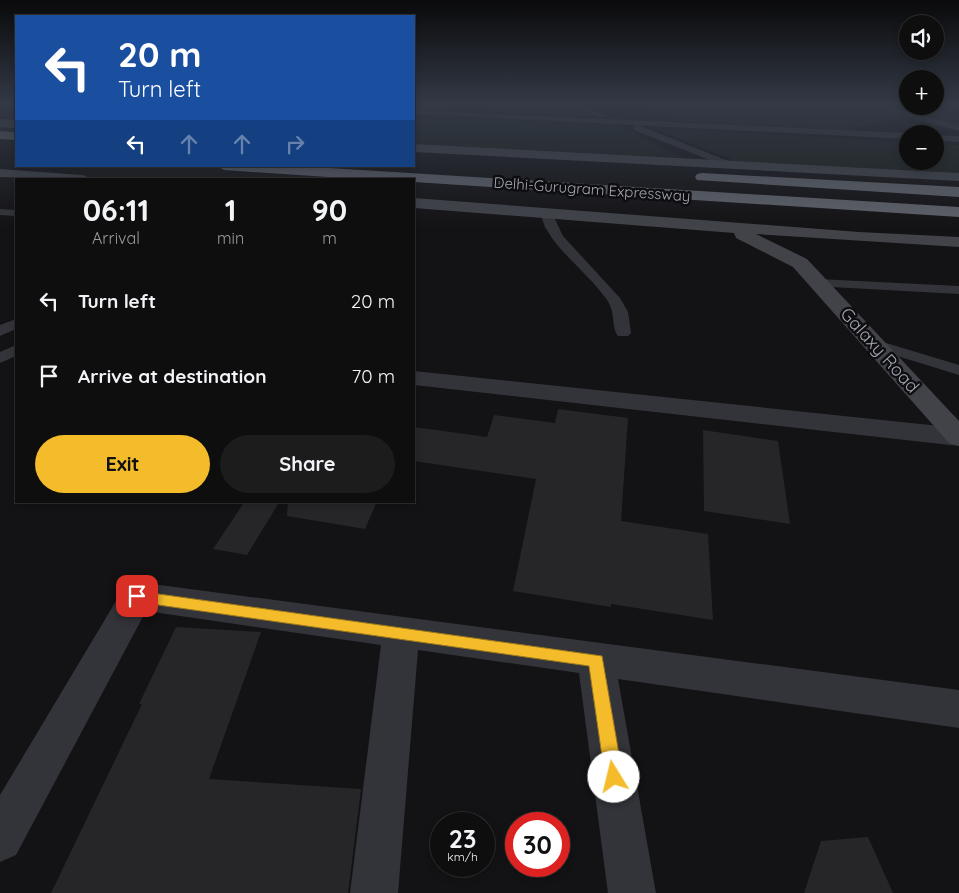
<!DOCTYPE html>
<meta charset="utf-8">
<style>
body{margin:0;font-family:Quicksand,sans-serif;background:#1c1c1d;color:#f1f3f6;height:100vh;display:flex;flex-direction:column;font-size:19px;white-space:nowrap}
*{box-sizing:border-box;margin:0}
p{font-size:16px;color:#9b9c9e}
.icon{flex:none;width:28px;height:28px;fill:none;stroke:currentColor;stroke-width:2;stroke-linecap:round;stroke-linejoin:round}
.map{position:relative;flex:1;overflow:hidden}
.details{position:absolute;left:15px;top:178px;width:400px;height:325px;display:flex;flex-direction:column;background:#0e0e0f;border-radius:0px;box-shadow:0 2px 8px #0003,0 0 0 1px #2e2e2f}
.details>*{flex:none}
.hud{position:absolute;left:15px;top:15px;width:400px;height:152px;border-radius:0px;box-shadow:0 2px 8px #0003,0 0 0 1px #2e2e2f;background:#1a4fa0;color:#fff;overflow:hidden}
.fabs{position:absolute;left:899px;top:15px;display:grid;gap:10px}
.fabs a{display:grid;place-items:center;width:45px;height:45px;border-radius:50%;background:#0e0e0f;box-shadow:0 2px 8px #0003,0 0 0 1px #2e2e2f;font-size:25px}
.speed{position:absolute;left:430px;top:812px;display:flex;gap:10px;font-size:25px;font-weight:700;text-align:center}
.speed>*{display:grid;place-content:center;width:65px;height:65px;border-radius:50%;background:#0e0e0f;box-shadow:0 2px 8px #0003,0 0 0 1px #2e2e2f;line-height:1}
.speed small{font-size:12px;font-weight:400}
.speed .limit{border:8px solid #d22;background:#fff;color:#111}
.pin{position:absolute;display:grid;place-items:center;width:42px;height:42px;color:#fff;margin:-21px;border-radius:10px;box-shadow:0 2px 8px #0006}
.me{position:absolute;width:55px;margin:-28px;rotate:351deg;stroke-linejoin:round;filter:drop-shadow(0 0 4px #0008)}
.turn{display:flex;align-items:center;gap:18px;height:105px;padding:0 20px;font-size:22px}
.turn .icon{width:65px;height:65px;stroke-width:2.5}
.turn b{display:block;font-size:35px;line-height:42px}
.lanes{display:flex;align-items:center;height:48px;padding:0 20px;background:#0003;justify-content:center;gap:25px;direction:ltr}
.lanes .off{opacity:.35}
.eta{display:flex;justify-content:space-evenly;align-items:center;height:85px;text-align:center}
.eta b{font-size:30px;font-weight:700;line-height:35px}
.cta{display:flex;gap:10px;margin-top:auto;padding:10px 20px}
.cta a{flex:1;height:58px;border-radius:30px;background:#f4bc2a;color:#111;font-size:20px;font-weight:700;line-height:58px;text-align:center}
.cta a+a{background:#1c1c1d;color:#f1f3f6}
ul{padding:0;list-style:none}
li{display:flex;align-items:center;gap:15px;height:75px;padding:0 20px}
li div{flex:1}
li b{display:block;font-size:19px}
li em{font-style:normal}
.map>svg:first-child{display:block}
.built{fill:#1f1e21}
.green{fill:#191f1a}
.building{fill:#262528}
.lines{fill:none;stroke-linecap:round;stroke-linejoin:round}
.lane{fill:#333439;fill-rule:evenodd}
.street{fill:#333439;fill-rule:evenodd}
.secondary{fill:#414349;fill-rule:evenodd}
.highway{fill:#5f626a;fill-rule:evenodd}
.route{fill:#f4bc2a;stroke:#9f7a1b}
.labels{text-anchor:middle;dominant-baseline:central;stroke-width:5;stroke-linejoin:round;paint-order:stroke}
.far-street-label{font-size:15px;fill:#a4a8b5;stroke:#0e0d0f}
.street-label{font-size:18px;fill:#a4a8b5;stroke:#0e0d0f}
</style>
<div class="map">
<svg width="959" height="893" viewBox="0 0 959 893">
<rect width="100%" height="100%" fill="#131214"/>
<path class="built" d="M414,104H560L595,117L414,108Z
M627,104H907L908,106H935V104H959V130L907,116L845,130L679,121Z"/>
<path class="green" d="M414,115L617,125L684,158L414,144Z
M654,128L907,142L908,161H935V144L959,145V173L735,161Z"/>
<path class="building" d="M558,409L628,418L621,521L708,534L713,620L611,604V607L513,591L536,479L414,461V427L487,437L494,415L555,423Z
M703,430L778,441L790,524L704,511Z
M245,501H280L247,555L213,549Z
M288,501H377L365,529L287,516Z
M176,627L261,632L209,779L361,789L348,893H51L142,704H139Z
M868,837L893,893H804L821,841Z"/>
<g class="lines">
<path class="lane" d="M567,104H577L608,116L601,118Z
M862,104H874L959,125V131Z
M414,110L908,133L910,134H908V139L414,114Z
M637,125L736,164L738,166L736,168H730L634,130L633,128Z
M935,135L959,136V142L935,141Z
M0,209L16,210V216L0,215Z
M546,210L552,213L563,236L620,298L628,312L631,333L628,336H618C611,327 616,313 607,300C591,277 568,260 552,238L545,227L540,213Z
M818,279L959,286V294L813,286L811,283Z
M16,319V329L0,336V325Z
M873,339L959,365V375L868,347L865,344L868,341Z
M16,345V356L0,363V352Z"/>
<path class="street" d="M414,371L959,428V446L414,385Z
M137,582L959,690V728L618,679L656,893H608L579,673L418,650L398,893H350L381,645L146,611L16,855L0,862V795L125,586Z"/>
<path class="secondary" d="M0,119L16,120V128L0,127Z
M414,144L959,173V181L414,152Z
M0,169L81,175L86,176L88,179L0,177Z
M414,198L859,232L959,237V247L756,234L807,259L959,421V446L949,443L793,267L736,238L734,233L414,208Z"/>
<path class="highway" d="M0,131L16,132V140L0,139Z
M217,166H297L959,207V217L414,182V179H358L224,170Z
M702,173L959,187V197L697,180L695,177L697,174Z"/>
</g>
<linearGradient id="sky" x2="0" y2="1"><stop stop-color="#0a0a0b"/><stop offset="0.45" stop-color="#333945"/><stop offset="1" stop-color="#333945" stop-opacity="0"/></linearGradient>
<rect width="959" height="229" fill="url(#sky)"/>
<path class="route" d="M137,591L602,656L623,777L620,783L614,786L608,783L605,777L589,666L137,602L132,600L130,596L132,592Z"/>
<g class="labels">
<g class="far-street-label">
<text transform="translate(592 189) rotate(4)">Delhi-Gurugram Expressway</text>
</g>
<g class="street-label">
<text transform="translate(880 350) rotate(48)">Galaxy Road</text>
</g>
</g>
</svg>
<div class="fabs">
<a><svg class="icon" aria-label="sound" viewBox="0 0 24 24"><path d="M4 9h4l5-4v14l-5-4H4zM17 9q2 3 0 6"/></svg></a>
<a>+</a>
<a>−</a>
</div>
<div class="speed"><div>23<small>km/h</small></div><div class="limit">30</div></div>
<div class="pin" style="left:137px;top:596px;background:#d93025"><svg class="icon" aria-label="arrive" viewBox="0 0 24 24"><path d="M6 21V4h12l-3 4 3 4H6"/></svg></div>
<svg class="me" style="left:614px;top:777px" viewBox="-20 -20 40 40"><circle r="19" fill="#fff"/><path d="M0-13L10 11 0 6-10 11z" fill="#f4bc2a"/></svg>
<div class="hud">
<div class="turn"><svg class="icon" aria-label="left" viewBox="0 0 24 24"><path d="M17 20v-9H6M10 6l-5 5 5 5"/></svg><div><b>20 m</b>Turn left</div></div>
<div class="lanes"><svg class="icon" aria-label="left" viewBox="0 0 24 24"><path d="M17 20v-9H6M10 6l-5 5 5 5"/></svg><svg class="icon off" aria-label="ahead" viewBox="0 0 24 24"><path d="M12 20V5M6 11l6-6 6 6"/></svg><svg class="icon off" aria-label="ahead" viewBox="0 0 24 24"><path d="M12 20V5M6 11l6-6 6 6"/></svg><svg class="icon off" aria-label="right" viewBox="0 0 24 24"><path d="M7 20v-9h11M14 6l5 5-5 5"/></svg></div>
</div>
<section class="details">
<div class="eta">
<div><b>06:11</b><p>Arrival</p></div>
<div><b>1</b><p>min</p></div>
<div><b>90</b><p>m</p></div>
</div>
<ul>
<li><svg class="icon" aria-label="left" viewBox="0 0 24 24"><path d="M17 20v-9H6M10 6l-5 5 5 5"/></svg><div><b>Turn left</b></div><em>20 m</em></li>
<li><svg class="icon" aria-label="arrive" viewBox="0 0 24 24"><path d="M6 21V4h12l-3 4 3 4H6"/></svg><div><b>Arrive at destination</b></div><em>70 m</em></li>
</ul>
<div class="cta"><a>Exit</a><a>Share</a></div>
</section>
</div>
